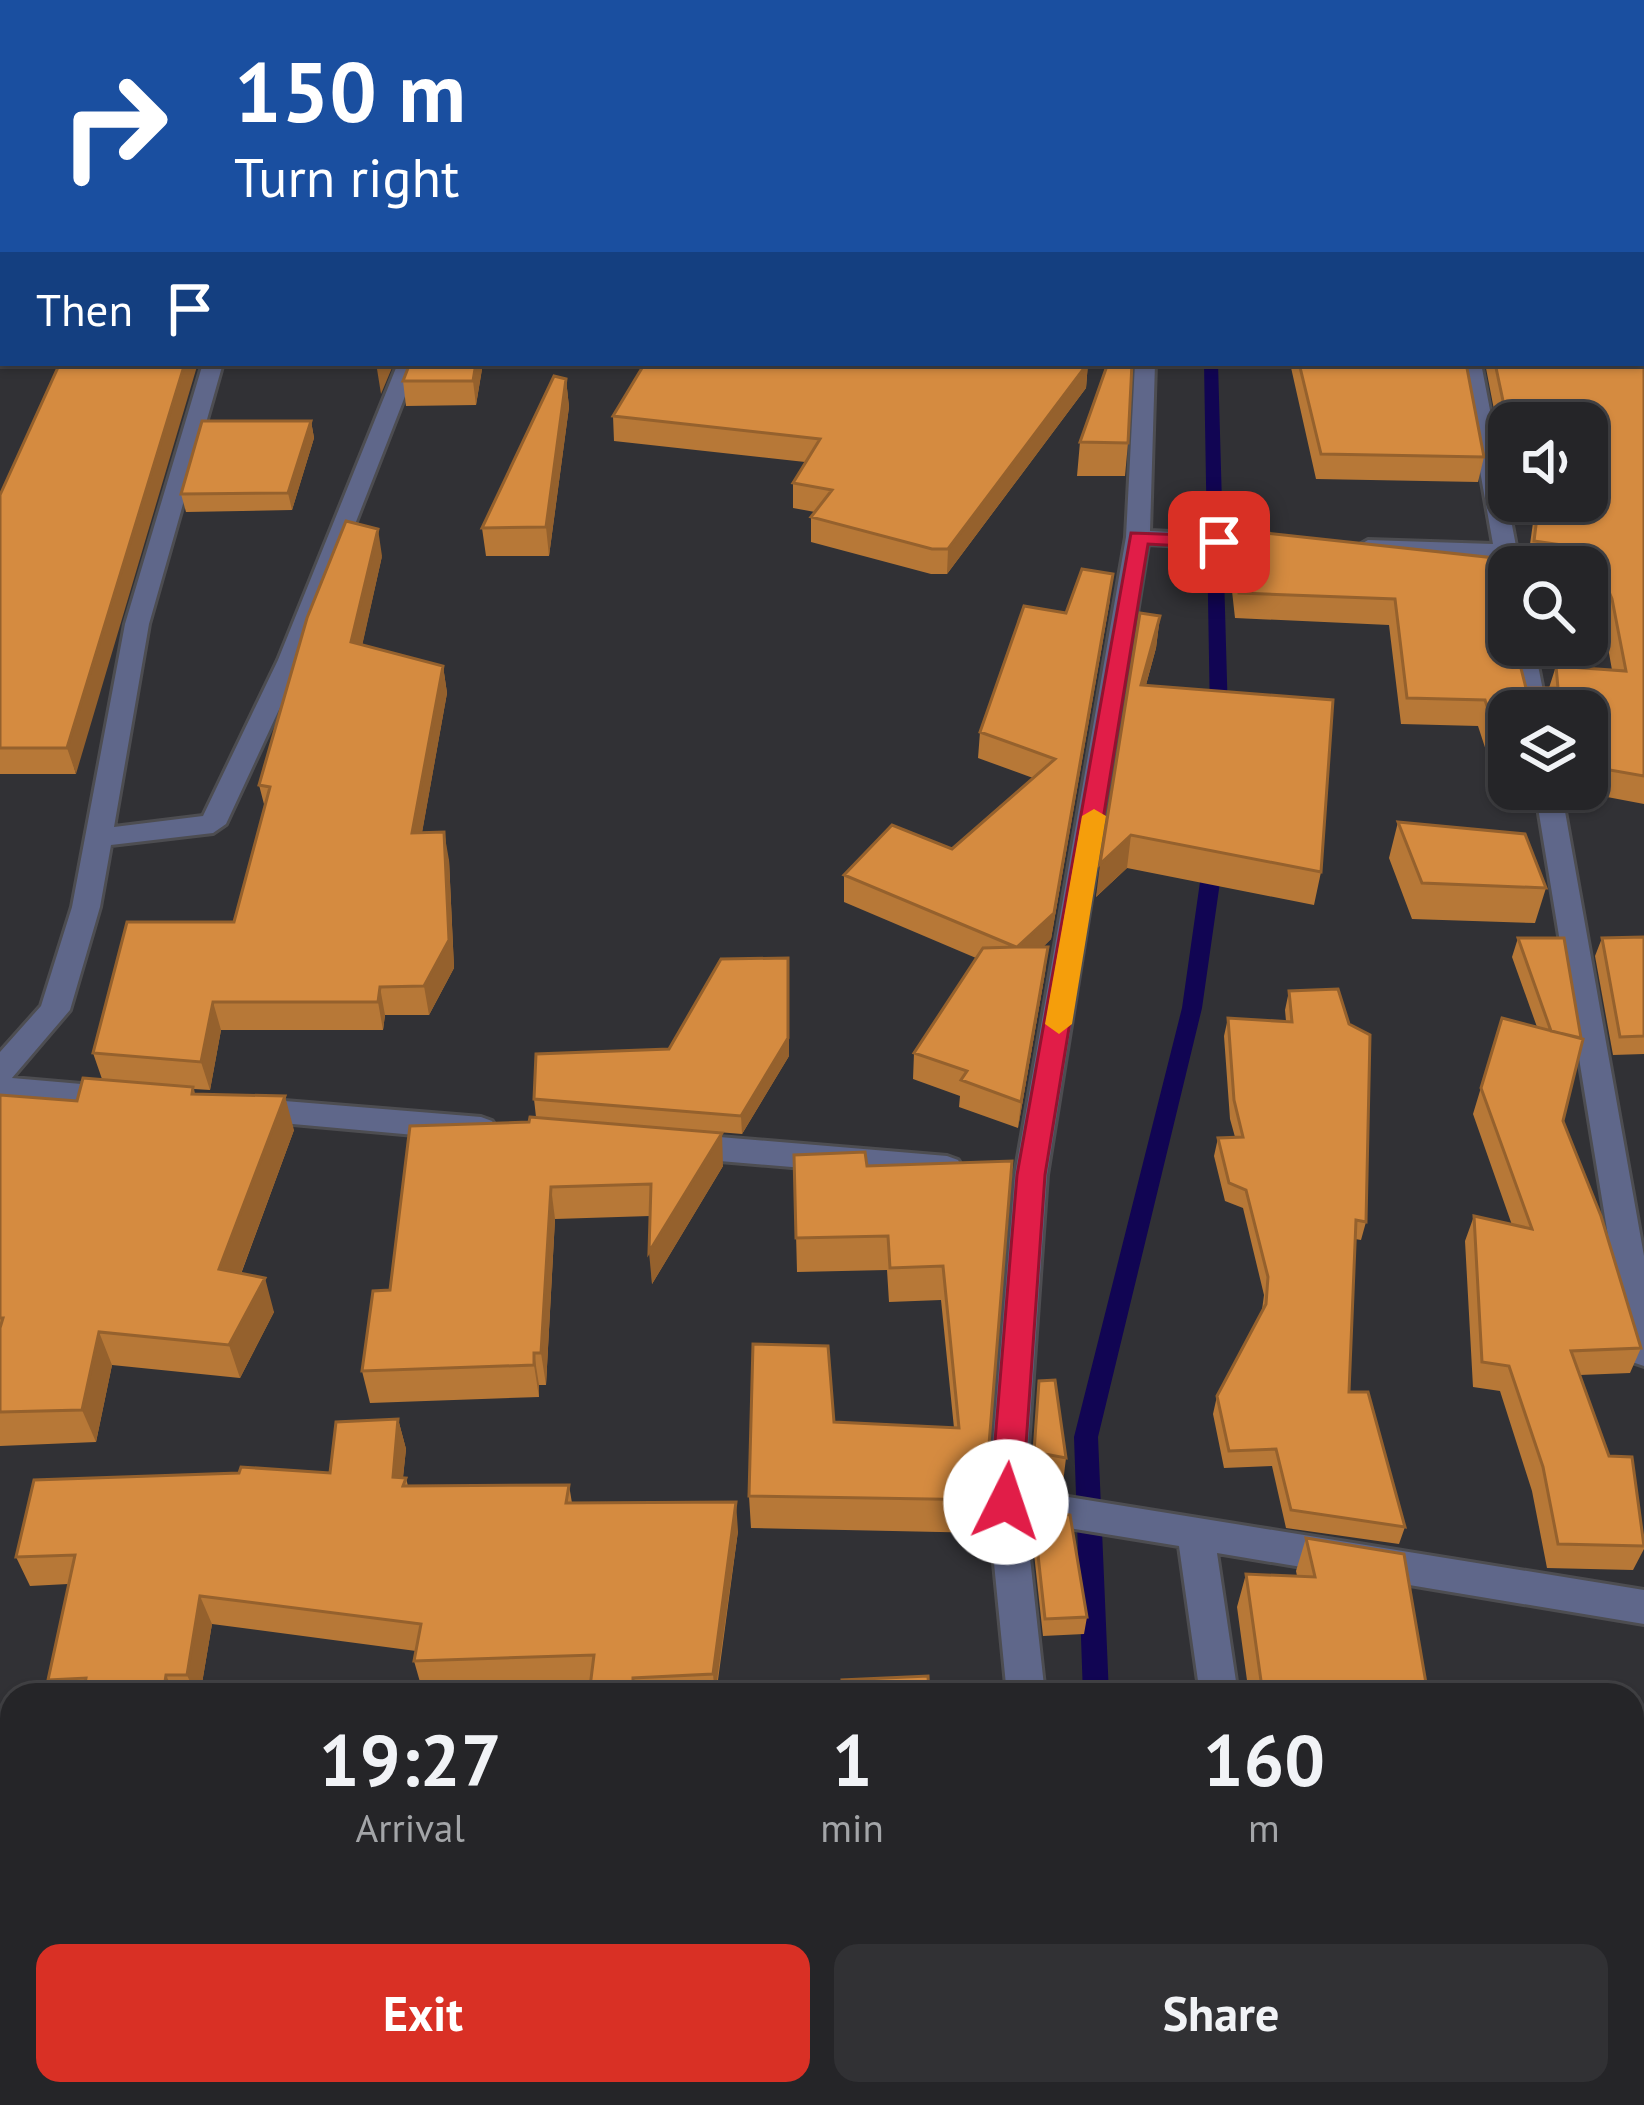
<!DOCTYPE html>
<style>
body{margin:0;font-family:"PT Sans",sans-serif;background:#313134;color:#f1f3f6;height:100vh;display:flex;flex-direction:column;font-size:45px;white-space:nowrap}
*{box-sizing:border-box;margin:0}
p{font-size:39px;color:#a3a5a8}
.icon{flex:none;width:66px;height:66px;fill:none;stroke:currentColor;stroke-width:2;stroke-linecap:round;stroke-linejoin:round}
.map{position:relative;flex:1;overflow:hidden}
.side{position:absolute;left:0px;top:1683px;width:1644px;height:423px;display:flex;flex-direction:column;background:#252528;border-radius:36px 36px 0 0;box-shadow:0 3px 9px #0004,0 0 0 3px #424245}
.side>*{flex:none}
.top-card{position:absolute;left:0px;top:0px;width:1644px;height:366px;box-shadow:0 3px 9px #0004,0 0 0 3px #424245;background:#1a4fa0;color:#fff;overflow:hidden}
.tools{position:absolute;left:1488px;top:402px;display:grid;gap:24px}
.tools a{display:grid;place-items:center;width:120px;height:120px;border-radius:24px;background:#252528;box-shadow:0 3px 9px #0004,0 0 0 3px #424245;font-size:60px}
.pin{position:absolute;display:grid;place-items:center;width:102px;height:102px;color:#fff;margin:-51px;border-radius:24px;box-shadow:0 6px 18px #0006}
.me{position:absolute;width:132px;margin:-66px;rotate:4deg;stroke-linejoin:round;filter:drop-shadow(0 0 9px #0008)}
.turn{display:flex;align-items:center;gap:42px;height:252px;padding:0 36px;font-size:54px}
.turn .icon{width:156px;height:156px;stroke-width:2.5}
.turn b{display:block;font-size:84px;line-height:102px}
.then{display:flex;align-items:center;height:114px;padding:0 36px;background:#0003;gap:24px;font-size:45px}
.eta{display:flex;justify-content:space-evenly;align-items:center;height:204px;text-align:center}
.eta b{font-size:72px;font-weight:700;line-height:84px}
.primary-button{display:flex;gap:24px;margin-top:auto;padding:24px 36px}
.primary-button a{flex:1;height:138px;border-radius:24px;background:#d93025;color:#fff;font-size:48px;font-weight:700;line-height:138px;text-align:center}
.primary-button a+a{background:#313134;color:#f1f3f6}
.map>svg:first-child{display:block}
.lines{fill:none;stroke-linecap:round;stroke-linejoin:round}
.stream{fill:#110553;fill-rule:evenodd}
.minor-casing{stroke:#4d4d51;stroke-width:6}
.minor{fill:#5f678a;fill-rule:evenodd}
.wall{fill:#b77837}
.shaded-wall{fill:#95612d}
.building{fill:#d58b40;stroke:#95612d;stroke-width:3}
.route{fill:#e11d48;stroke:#92132f;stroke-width:3}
.slow{fill:#f59e0b}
</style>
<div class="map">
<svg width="1644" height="2105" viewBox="0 0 1644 2105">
<rect width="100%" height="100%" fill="#313135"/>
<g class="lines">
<path class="stream" d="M1316,0H1369L1374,3H1321Z
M1204,363H1218L1228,716L1219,721L1210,716Z
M1213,855L1223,861L1202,1008L1098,1437L1109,1695H1083L1074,1437L1182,1008L1203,861Z
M1095,2094H1125V2105H1095Z"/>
<defs>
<path id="minor" d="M1167,0H1206L1208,3H1169Z
M203,363H223L149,624L114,827L203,816L278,660L398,363H418L302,660L226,824L213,833L111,845L100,907L70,1010L12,1078L116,1087L127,1090L131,1098L127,1106L116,1109L0,1099V1052L41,1006L72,907L125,624Z
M1135,363H1155L1150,531L1272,537L1284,544L1272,551L1148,544L1047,1175L1025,1490L1644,1590V1624L1217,1553L1238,1695H1200L1179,1546L1026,1521L1045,1695H1007L988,1502L1015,1175L1126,537Z
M1461,363H1481L1520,567H1509V577L1501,575L1495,558L1368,554L1356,547L1368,540L1493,544Z
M1510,645H1534L1547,711H1521Z
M1535,789H1561L1644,1256V1366L1632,1362L1627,1352Z
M248,1098L481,1117L492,1121L497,1129L492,1137L481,1141L248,1120L237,1117L233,1109L237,1101Z
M684,1134L947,1156L958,1160L963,1168L958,1176L947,1180L684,1158L673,1154L668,1146L673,1138Z
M0,1708L12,1709V1745L0,1744Z
M1256,2094H1300L1302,2105H1258Z"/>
</defs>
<use href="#minor" class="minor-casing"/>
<use href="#minor" class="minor"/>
</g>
<path class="wall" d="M1333,0H1644V804L1565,789H1587V711H1509V779L1495,778L1478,726L1401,724L1389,625L1235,618L1229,564L1233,538L1495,558L1526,688H1549L1556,666L1612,670L1604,625L1587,583V567L1527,566L1536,501H1587L1509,423L1508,482L1485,363H1641L1205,3L1334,2Z
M410,363H483L476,405L406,406L403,381Z
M1088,363L1086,388L947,574H931L811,542V517L815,512L793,508V483L805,462L614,441L613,416Z
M1290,363H1466L1484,457L1478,482L1316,479Z
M566,379L569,407L549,556H486L482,528Z
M311,421L314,438L292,510L186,512L181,494Z
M1080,442L1128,443L1125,476H1077Z
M0,495L76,774H0Z
M382,556L362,645L443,666L447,693L422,832L449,860L454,968L429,1015H385L383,1030H221L210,1090L194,1089L195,1095L294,1130L241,1274L274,1312L240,1378L112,1365L96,1442L0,1446V1095L77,1101L102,1079L93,1053L234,922L265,808L259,785Z
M1110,600L1051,939L1043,947H1048L1045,973L1018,1128L959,1107L960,1096L913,1079L914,1053L976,958L844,902V875L952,849L1033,778L978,758L980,732L1066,613Z
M1160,616L1156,648L1146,685L1321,872L1314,905L1127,868L1096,897Z
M1398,822L1546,888L1535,923L1412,919L1389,858Z
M1644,937V1054L1613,1055L1595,956L1602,938Z
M1518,938H1564L1563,1121L1641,1348L1630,1373L1580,1375L1609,1456L1644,1536V1549L1633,1570L1547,1568L1532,1491L1500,1391L1473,1387L1465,1241L1474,1216L1512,1225L1473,1114L1502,1018L1537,1027L1512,957Z
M1289,991L1366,1222L1361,1240L1355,1239L1349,1392L1405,1527L1399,1544L1286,1528L1272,1466L1224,1468L1213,1414L1217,1396L1262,1310L1264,1295L1243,1208L1225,1201L1214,1156L1218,1138L1235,1137L1230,1119L1224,1036L1228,1018L1286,1021L1285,1010Z
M789,1056L742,1134L536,1117L534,1099Z
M410,1126L723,1166L652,1284L650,1216L555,1219L546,1385H539V1397L370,1403L362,1371L390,1290Z
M794,1155L867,1166L1012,1161L987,1469L990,1500L987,1533L751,1528L749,1496L954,1428L941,1300L889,1302L887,1270L797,1272Z
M1039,1381L1066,1458L1062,1491L1030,1486Z
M398,1419L406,1449L403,1477L406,1478L408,1486L569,1485L572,1503L738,1531L716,1695H589L590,1683L422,1689L414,1661L416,1651L212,1624L200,1695H56L48,1680L68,1584L30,1586L16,1557L330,1473Z
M1033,1509L1087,1617L1084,1634L1043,1636L1031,1526Z
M1306,1538L1428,1695H1249L1237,1607L1246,1574L1297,1576L1296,1571Z
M1632,1708L1644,1709V1858L1632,1857Z
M797,2094H1087L1089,2105H953L952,2095L797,2104Z
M1347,2094H1612L1615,2105H1349Z"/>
<path class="shaded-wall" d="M0,195L3,205V224L0,230Z
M185,363H198L76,774L67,748Z
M380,363H394L381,394L377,369Z
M476,363H483L476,405L473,381Z
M1088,363L1086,388L947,574L948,549Z
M566,379L569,407L549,556L546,527Z
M311,421L314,438L292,510L288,493Z
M378,529L382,556L357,669L351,642Z
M1113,574L1051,939L1015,974L1017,947Z
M1160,616L1156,648L1137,718L1141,685Z
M443,666L447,693L417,861L412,833Z
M444,832L449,860L454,968L429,1015L424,986Z
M1131,835L1127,868L1096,897L1100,864Z
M1048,947L1045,973L1018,1128L1021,1102Z
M789,976V1056L742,1134L741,1116Z
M380,987L385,1015L383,1030L378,1002Z
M213,1002L221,1030L210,1090L201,1062Z
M285,1096L294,1130L230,1303L219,1269Z
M722,1133L723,1166L652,1284L649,1252Z
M551,1187L555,1219L546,1385L541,1353Z
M265,1278L274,1312L240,1378L229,1345Z
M99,1332L112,1365L96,1442L82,1410Z
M534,1353L539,1385V1397L534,1365Z
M398,1419L406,1449L400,1506L393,1477Z
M736,1502L738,1531L715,1695L713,1674Z
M200,1596L212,1624L200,1695H196L187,1675Z
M166,1675L175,1695H163Z
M536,2094H543V2105H535Z"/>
<path class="building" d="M0,0H1167L1174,3H3V195H0Z
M1205,0H1299L1343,3H1205Z
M1348,0H1644V776L1587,766V711H1509V752H1502L1485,700L1407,698L1395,599L1239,593L1233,538L1248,539V531L1495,558L1509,618V645H1515L1526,688H1558L1556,666L1626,671L1612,599L1591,549L1534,541L1539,501H1587V423H1509V429L1495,363H1641V3H1350Z
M60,363H185L67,748H0V495Z
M410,363H476L473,381H403Z
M645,363H1088L948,549H932L811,517L832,490L793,483L820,439L613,416Z
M1108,363H1132L1128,443L1080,442Z
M1299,363H1466L1484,457L1321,454Z
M554,376L566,379L546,527L482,528Z
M202,421H311L288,493L181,494Z
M346,521L378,529L351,642L443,666L412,833L444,832L449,940L424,986L380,987L378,1002H213L201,1062L93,1053L127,922H234L270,787L259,785L307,618Z
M1082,569L1113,574L1054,913L1017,947H1048L1021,1102L961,1080L967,1071L914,1053L983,948L1016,947L844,875L892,825L952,849L1055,759L980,732L1024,606L1066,613Z
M1140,613L1160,616L1141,685L1333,700L1321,872L1131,835L1100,864Z
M1398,822L1525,834L1546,888L1422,883Z
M1644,937V1036L1620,1037L1602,938Z
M1518,938H1564L1581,1038L1551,1031Z
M788,958V1038L741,1116L534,1099L536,1054L669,1049L721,959Z
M1338,989L1349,1024L1370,1035L1366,1222L1356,1220L1349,1392H1368L1405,1527L1291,1510L1276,1449L1229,1451L1217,1396L1266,1304L1268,1277L1246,1190L1229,1183L1218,1138L1243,1137L1234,1100L1228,1018L1292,1022L1289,991Z
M1502,1018L1583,1039L1563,1121L1601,1216L1641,1348L1571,1351L1609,1456L1632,1457L1644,1546L1558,1544L1543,1467L1509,1366L1482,1362L1474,1216L1532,1229L1481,1088Z
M83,1078L193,1087L192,1094L285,1096L219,1269L265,1278L229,1345L99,1332L82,1410L0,1412V1328L3,1318H0V1095L77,1101Z
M530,1117L722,1133L649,1252L651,1184L551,1187L541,1353H534V1365L362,1371L373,1291L390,1290L410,1126L529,1122Z
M865,1152L867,1166L1012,1161L987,1469L990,1500L749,1496L753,1344L828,1346L834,1422L959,1428L943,1266L890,1268L888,1236L796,1238L794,1155Z
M1055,1380L1066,1458L1034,1452L1039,1381Z
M398,1419L393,1477L406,1478L403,1486L569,1485L566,1503L736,1502L713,1674L633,1678V1695H589L594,1655L414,1661L421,1624L200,1596L187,1675H166L163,1695H83L86,1678L48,1680L75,1555L16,1557L34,1480L239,1473L241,1467L330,1473L336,1422Z
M1033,1509L1070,1515L1087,1617L1045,1619Z
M1306,1538L1404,1554L1428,1695H1263L1246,1574L1315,1577Z
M928,1676L929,1695H843L842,1680Z
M1632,1708L1644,1709V1827L1632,1826Z
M0,1992H12V2094H536L535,2105H0Z
M648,2094H701V2105H648Z
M957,2094H1087L1089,2105H957Z
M1365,2094H1612L1615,2105H1367Z"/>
<path class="route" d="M1131,533L1219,536L1230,542L1219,548L1148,544L1045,1175L1022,1502L1017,1512H994L990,1502L1017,1175Z"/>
<path class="slow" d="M1094,809L1106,816L1072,1024L1059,1034L1045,1024L1082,816Z"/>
</svg>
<div class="tools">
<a><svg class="icon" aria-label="sound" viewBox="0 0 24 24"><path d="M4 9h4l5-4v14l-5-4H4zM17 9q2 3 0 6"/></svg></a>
<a><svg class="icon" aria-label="search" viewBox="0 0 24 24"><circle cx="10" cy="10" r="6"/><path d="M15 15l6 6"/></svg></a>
<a><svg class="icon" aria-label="layers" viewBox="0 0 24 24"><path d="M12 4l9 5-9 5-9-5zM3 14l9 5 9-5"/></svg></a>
</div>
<div class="pin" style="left:1219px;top:542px;background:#d93025"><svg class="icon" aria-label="arrive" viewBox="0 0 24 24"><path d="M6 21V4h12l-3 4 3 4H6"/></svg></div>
<svg class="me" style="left:1006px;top:1502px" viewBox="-20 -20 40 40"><circle r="19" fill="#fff"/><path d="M0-13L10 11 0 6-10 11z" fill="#e11d48"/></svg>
<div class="top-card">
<div class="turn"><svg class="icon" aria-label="right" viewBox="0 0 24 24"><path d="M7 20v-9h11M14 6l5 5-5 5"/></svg><div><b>150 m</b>Turn right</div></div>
<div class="then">Then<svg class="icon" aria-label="arrive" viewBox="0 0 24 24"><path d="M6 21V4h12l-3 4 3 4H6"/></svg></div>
</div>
<section class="side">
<div class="eta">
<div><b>19:27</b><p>Arrival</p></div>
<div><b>1</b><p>min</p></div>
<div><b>160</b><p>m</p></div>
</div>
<div class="primary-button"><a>Exit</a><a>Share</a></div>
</section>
</div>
